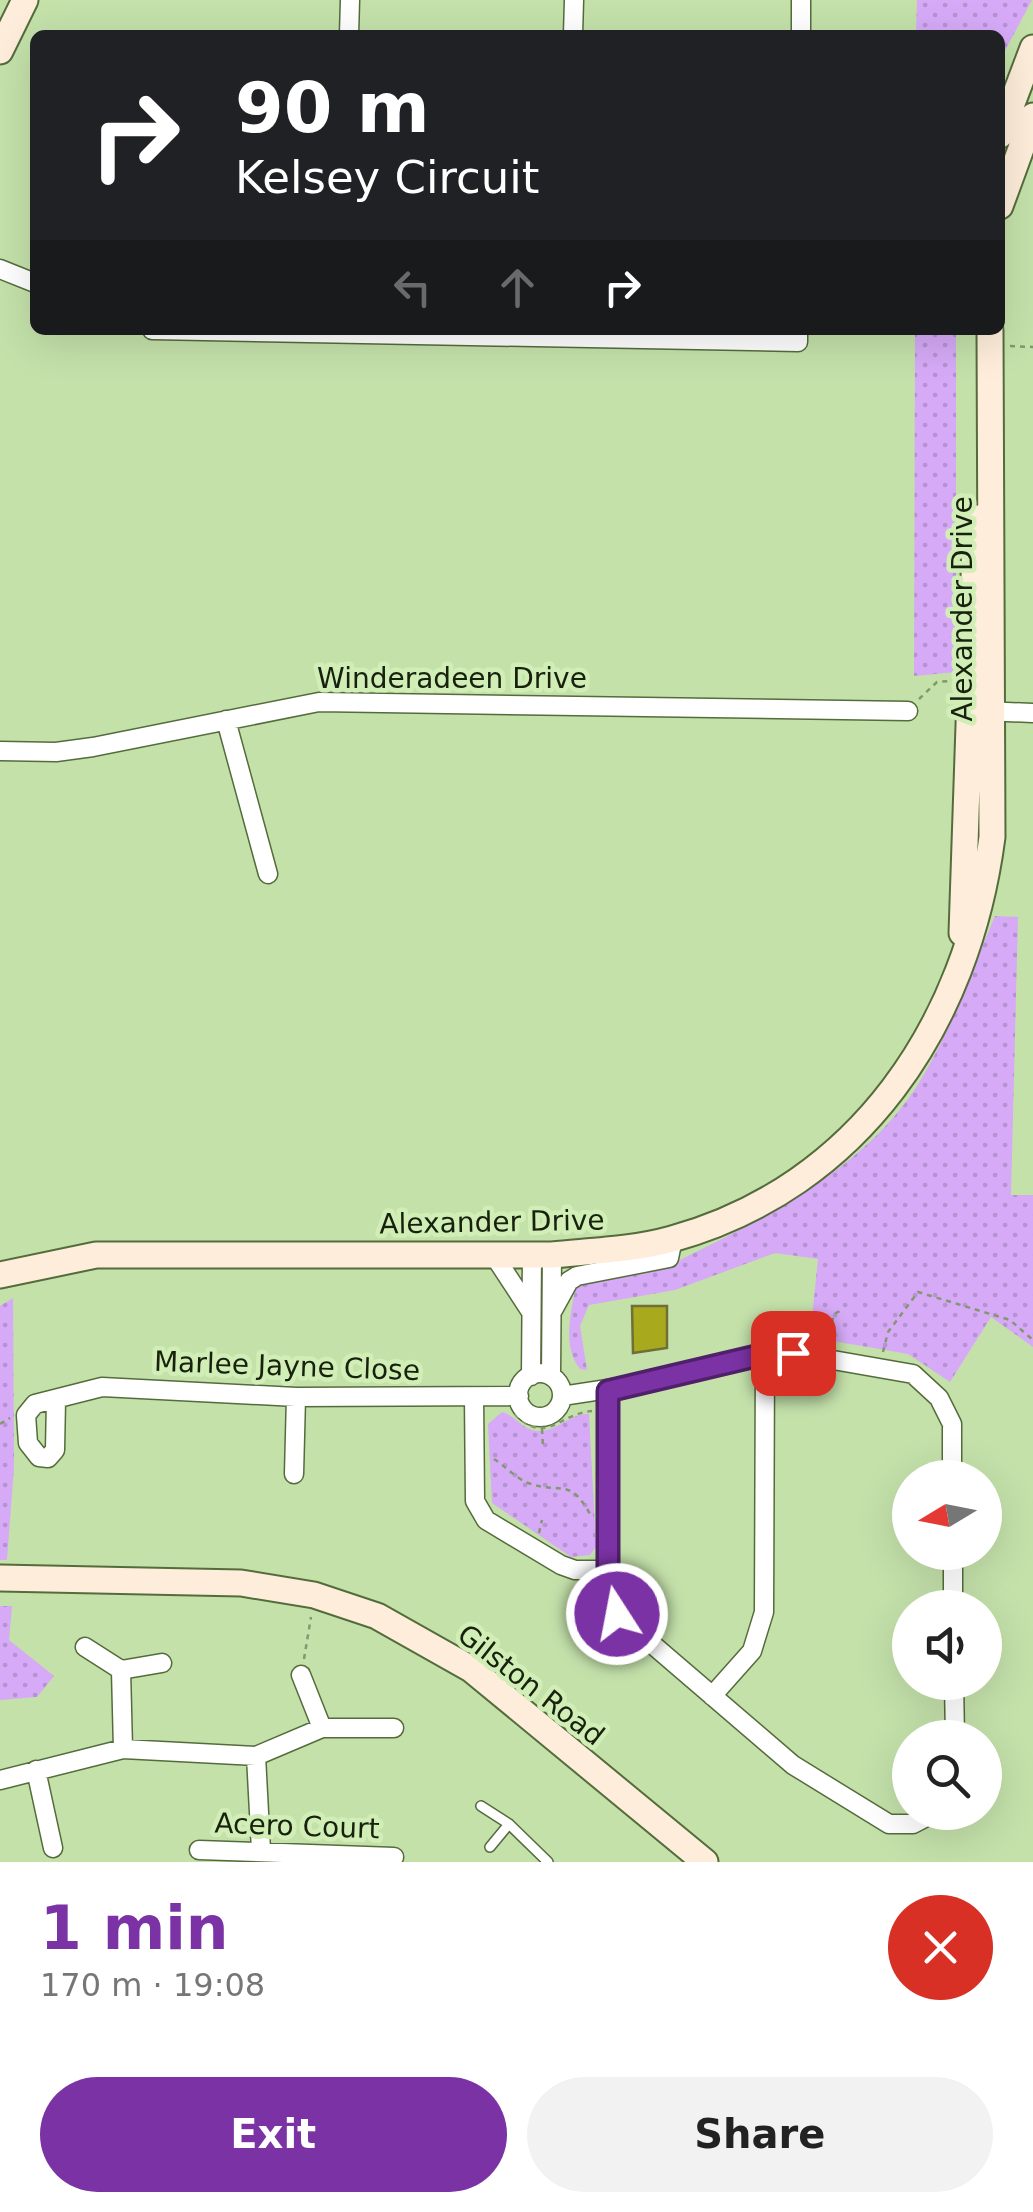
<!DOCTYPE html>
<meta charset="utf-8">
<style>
body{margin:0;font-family:"DejaVu Sans",sans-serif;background:#f2f2f2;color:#222;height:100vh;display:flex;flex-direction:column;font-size:38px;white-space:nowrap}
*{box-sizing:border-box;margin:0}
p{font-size:32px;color:#767676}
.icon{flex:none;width:55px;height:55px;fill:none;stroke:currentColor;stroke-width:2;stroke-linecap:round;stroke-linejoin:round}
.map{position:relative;height:1862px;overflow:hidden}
.drawer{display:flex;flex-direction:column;background:#fff;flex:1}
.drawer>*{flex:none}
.guide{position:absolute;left:30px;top:30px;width:975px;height:305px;border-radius:15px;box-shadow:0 10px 40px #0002;background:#202124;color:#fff;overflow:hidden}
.needle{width:65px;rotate:260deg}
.buttons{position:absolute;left:892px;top:1460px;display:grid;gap:20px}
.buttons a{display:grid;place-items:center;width:110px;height:110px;border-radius:50%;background:#fff;box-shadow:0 10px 40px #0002;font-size:50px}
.pin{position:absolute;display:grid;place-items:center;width:85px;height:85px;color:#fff;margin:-42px;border-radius:20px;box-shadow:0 5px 15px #0006}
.me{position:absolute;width:110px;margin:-55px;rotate:349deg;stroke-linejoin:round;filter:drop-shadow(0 0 8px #0008)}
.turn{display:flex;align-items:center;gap:35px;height:210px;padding:0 40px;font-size:45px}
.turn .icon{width:130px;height:130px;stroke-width:2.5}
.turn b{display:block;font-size:70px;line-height:85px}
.lanes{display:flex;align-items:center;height:95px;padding:0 40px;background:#0003;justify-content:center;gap:50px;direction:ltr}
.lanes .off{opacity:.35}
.round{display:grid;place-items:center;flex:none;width:105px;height:105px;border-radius:52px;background:#f2f2f2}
.overview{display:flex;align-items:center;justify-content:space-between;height:170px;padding:0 40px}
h1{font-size:60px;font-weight:700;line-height:75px;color:#7b32a5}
.primary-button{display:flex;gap:20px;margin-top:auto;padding:20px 40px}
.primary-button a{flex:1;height:115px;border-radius:60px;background:#7b32a5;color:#fff;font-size:40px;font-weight:700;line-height:115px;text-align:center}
.primary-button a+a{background:#f2f2f2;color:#222}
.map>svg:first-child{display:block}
.park{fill:url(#park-dots)}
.building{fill:#a8a91d;stroke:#6f7037;stroke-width:2.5}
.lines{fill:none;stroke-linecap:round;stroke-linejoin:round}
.lane-casing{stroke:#546c3b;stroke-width:12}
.street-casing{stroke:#546c3b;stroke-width:21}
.secondary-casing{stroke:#546c3b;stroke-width:29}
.path{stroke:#82986e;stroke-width:2.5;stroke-dasharray:5 5;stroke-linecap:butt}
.lane{stroke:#fff;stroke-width:9}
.street{stroke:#fff;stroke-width:18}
.secondary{stroke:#feedda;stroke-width:25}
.route-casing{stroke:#50206b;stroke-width:25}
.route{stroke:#7b32a5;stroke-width:18}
.labels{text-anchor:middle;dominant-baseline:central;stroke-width:9;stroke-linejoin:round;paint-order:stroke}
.street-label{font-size:28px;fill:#17210d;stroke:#d1eeb7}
</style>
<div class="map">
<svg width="1033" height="1862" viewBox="0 0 1033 1862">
<defs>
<pattern id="park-dots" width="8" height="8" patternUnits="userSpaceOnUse" patternTransform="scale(2.5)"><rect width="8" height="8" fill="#d6aaf7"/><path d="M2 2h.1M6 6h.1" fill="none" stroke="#b792d3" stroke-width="1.8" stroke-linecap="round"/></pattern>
</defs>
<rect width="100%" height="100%" fill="#c4e1aa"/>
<path class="park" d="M917,0H1032L1000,60V35H916Z
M915,330H956V672L914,676Z
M995,916L1018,917L1011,1195H1033V1347L991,1317L950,1382L908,1354L810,1337L818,1259L775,1253L675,1290L589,1305L580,1326L587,1370L580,1369C562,1346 571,1315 575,1289C604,1271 641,1280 670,1265C761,1220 870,1168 923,1076C952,1027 972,969 995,916Z
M13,1298L14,1467L7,1560H0V1306Z
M502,1412C516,1416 523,1430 537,1431C558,1432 569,1413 589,1414L596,1547L590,1555L571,1557L492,1503L488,1424Z
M0,1606H12L9,1640L54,1676L37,1697L0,1700Z"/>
<path class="building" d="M632,1306H667V1348L633,1353Z"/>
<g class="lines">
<defs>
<path id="lane" d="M481,1806L509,1824L548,1862
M490,1847L509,1824"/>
<path id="street" d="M349,35L350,0
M573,35L574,0
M801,35V0
M0,269L35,283
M152,330L798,342V330
M984,711L1033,713
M226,720L268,874
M0,751L56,752L93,747L319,702L908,711
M493,1254L531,1312
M552,1312L569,1281L577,1276L669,1258L673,1239
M518 1395a22 22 0 1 1 44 0a22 22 0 1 1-44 0Z
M531,1376L532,1255
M551,1376L552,1255
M608,1391V1597L617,1614L793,1765L889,1824H913L936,1812
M562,1396L647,1383L765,1354L793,1353L913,1374L939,1398L952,1424V1478
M474,1397L475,1501L486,1520L561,1565L575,1570H608
M56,1400L55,1450L48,1458L39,1457L28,1443L26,1415L35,1404L102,1387L296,1397L519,1396
M294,1474L296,1397
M953,1552V1608
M85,1647L121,1670L162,1663
M121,1670L123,1749
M301,1675L322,1728
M954,1682L955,1738
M712,1696L752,1651L764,1612L765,1354
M256,1756L261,1850
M36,1770L53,1848
M0,1780L123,1749L256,1756L322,1728H394
M199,1850L394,1857"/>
<path id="secondary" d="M0,51L25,0
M1000,135L1033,48
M1000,206L1033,116
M962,933L976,518
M0,1275L96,1255H552C592,1251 633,1250 672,1239C860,1187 968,1023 992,837L990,330
M0,1578L241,1583L314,1595L377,1616L471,1669L705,1862"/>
</defs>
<use href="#lane" class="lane-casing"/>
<use href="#street" class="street-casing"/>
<use href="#secondary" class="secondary-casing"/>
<path class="path" d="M1010,346L1033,347
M919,699L937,682L949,681
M827,1342L834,1314L842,1310
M883,1352L888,1332L918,1292L1010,1320L1033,1340
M515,1414C546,1446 558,1414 592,1411
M0,1424L10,1418
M542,1429L543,1448
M494,1459C505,1466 517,1479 528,1483C560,1495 569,1476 590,1514
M539,1533L542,1520
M304,1659L311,1617"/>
<use href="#lane" class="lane"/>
<use href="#street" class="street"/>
<use href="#secondary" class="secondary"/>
</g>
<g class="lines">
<defs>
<path id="route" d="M617,1614L608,1597V1391L765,1354L793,1353"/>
</defs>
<use href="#route" class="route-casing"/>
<use href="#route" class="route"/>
</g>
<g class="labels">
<g class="street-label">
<text transform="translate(962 609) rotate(-90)">Alexander Drive</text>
<text x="452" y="678">Winderadeen Drive</text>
<text transform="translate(492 1222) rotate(-1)">Alexander Drive</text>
<text transform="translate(287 1366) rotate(2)">Marlee Jayne Close</text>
<text transform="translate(531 1685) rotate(38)">Gilston Road</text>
<text transform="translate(297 1826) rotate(2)">Acero Court</text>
</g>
</g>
</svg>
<div class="buttons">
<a><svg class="needle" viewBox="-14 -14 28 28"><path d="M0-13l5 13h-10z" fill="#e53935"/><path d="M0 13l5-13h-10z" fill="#767676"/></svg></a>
<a><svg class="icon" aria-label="sound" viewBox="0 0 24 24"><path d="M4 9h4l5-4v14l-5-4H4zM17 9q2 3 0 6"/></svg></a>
<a><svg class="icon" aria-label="search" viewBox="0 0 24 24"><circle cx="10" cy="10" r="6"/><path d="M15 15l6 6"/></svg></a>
</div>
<div class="pin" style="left:793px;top:1353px;background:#d93025"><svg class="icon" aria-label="arrive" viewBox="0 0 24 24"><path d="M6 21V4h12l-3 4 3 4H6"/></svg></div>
<svg class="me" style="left:617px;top:1614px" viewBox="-20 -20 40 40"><circle r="17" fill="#7b32a5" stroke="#fff" stroke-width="3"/><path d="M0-11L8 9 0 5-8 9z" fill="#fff"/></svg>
<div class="guide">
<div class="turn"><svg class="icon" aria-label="right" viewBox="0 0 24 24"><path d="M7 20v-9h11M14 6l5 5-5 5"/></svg><div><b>90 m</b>Kelsey Circuit</div></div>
<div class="lanes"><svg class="icon off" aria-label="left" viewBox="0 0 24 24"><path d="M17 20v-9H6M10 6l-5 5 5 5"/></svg><svg class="icon off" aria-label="ahead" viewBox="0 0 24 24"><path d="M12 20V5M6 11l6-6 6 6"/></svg><svg class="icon" aria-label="right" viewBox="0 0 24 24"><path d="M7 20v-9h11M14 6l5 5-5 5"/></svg></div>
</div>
</div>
<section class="drawer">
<div class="overview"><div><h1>1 min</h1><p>170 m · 19:08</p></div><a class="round" style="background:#d93025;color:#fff"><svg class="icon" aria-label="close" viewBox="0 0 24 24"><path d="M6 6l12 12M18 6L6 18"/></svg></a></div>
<div class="primary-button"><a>Exit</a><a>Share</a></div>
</section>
